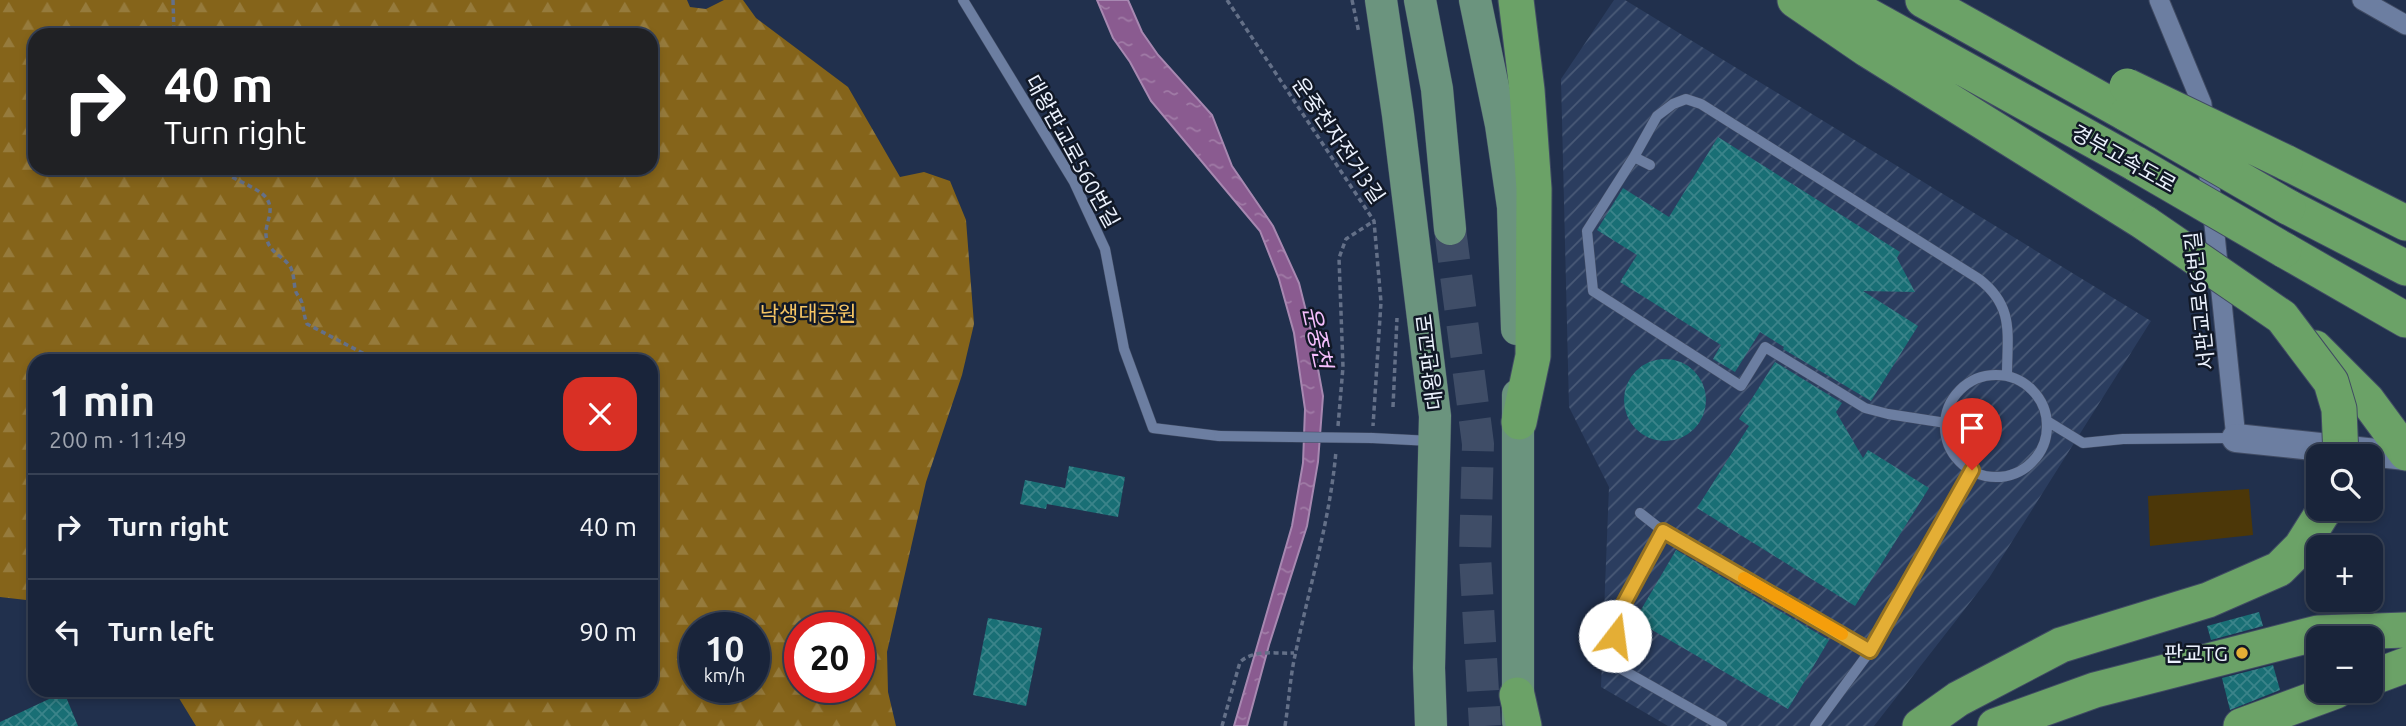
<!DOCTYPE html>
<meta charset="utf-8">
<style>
body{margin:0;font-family:Ubuntu,"Noto Sans KR",sans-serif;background:#222c42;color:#f1f3f6;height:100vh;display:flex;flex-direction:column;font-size:26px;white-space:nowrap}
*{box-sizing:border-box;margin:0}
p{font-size:23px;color:#9fa4af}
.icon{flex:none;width:38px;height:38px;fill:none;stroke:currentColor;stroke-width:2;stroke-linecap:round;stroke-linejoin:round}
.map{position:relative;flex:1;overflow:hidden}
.details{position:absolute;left:28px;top:354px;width:630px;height:343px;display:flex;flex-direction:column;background:#19243a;border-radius:21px;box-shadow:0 4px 10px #0003,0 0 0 2px #374154}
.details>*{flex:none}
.hud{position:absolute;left:28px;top:28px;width:630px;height:147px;border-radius:21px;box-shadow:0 4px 10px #0003,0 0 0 2px #374154;background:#202124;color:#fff;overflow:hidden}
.buttons{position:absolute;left:2306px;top:444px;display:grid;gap:14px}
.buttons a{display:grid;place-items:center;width:77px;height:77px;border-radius:14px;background:#19243a;box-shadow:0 4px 10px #0003,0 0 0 2px #374154;font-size:35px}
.speed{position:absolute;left:679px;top:612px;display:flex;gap:14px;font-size:35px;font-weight:700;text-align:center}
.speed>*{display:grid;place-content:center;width:91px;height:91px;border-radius:50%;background:#19243a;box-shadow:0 4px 10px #0003,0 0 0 2px #374154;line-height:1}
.speed small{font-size:18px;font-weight:400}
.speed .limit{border:10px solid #d22;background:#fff;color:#111}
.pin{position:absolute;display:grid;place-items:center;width:60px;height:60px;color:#fff;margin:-72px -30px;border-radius:50% 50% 50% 0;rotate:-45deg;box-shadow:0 0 7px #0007}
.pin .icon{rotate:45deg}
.me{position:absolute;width:77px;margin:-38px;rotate:15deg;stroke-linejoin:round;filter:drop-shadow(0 0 5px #0008)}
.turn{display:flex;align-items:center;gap:24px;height:147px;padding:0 21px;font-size:32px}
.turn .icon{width:91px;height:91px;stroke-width:2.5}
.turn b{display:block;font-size:49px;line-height:60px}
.round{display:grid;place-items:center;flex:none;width:74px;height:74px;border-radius:21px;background:#222c42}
.summary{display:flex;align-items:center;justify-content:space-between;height:119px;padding:0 21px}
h1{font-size:42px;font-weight:600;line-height:52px}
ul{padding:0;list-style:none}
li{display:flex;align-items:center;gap:21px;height:105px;padding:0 21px;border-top:2px solid #374154}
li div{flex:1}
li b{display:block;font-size:26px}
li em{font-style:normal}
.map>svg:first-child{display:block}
.industrial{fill:url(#industrial-furrows)}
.forest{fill:url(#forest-firs);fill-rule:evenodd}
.pitch{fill:#4c3708}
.water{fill:url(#water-ripples);stroke:#a788b1;stroke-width:2}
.building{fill:url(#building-cross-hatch)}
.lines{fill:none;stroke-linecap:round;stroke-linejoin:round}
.primary-tunnel{stroke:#3f4d67;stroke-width:32;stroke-dasharray:32 16;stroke-linecap:butt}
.lane-casing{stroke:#404b63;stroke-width:11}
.street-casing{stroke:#404b63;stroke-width:21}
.secondary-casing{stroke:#404b63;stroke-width:30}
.primary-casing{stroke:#404b63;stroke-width:33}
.highway-casing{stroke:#404b63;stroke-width:37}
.path{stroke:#647088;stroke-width:3.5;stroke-dasharray:5 3.5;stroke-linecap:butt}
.lane{stroke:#6c7ea1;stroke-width:10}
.street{stroke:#6c7ea1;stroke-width:19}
.secondary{stroke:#6c7ea1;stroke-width:28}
.primary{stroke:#6b947e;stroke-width:32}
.highway{stroke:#6ba267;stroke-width:35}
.lane-bridge-casing{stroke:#404b63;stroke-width:11;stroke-linecap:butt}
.highway-bridge-casing{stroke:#404b63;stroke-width:37;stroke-linecap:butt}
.lane-bridge{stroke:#6c7ea1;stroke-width:10}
.highway-bridge{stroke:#6ba267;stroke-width:35}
.route-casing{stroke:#947122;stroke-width:18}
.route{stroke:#e4ae35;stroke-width:12}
.slow{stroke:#f59e0b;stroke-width:12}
.poi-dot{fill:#e4ae35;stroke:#111826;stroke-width:2.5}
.labels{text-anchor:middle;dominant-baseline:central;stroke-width:5;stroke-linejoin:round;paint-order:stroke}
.street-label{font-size:21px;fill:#ebf1fd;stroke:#111826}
.park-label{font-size:21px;fill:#f5c464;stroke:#111826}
.poi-label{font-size:21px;fill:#ebf1fd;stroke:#111826;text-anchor:end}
.water-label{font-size:23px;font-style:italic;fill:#f5befc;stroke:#111826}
</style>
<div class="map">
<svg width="2406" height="726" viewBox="0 0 2406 726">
<defs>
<pattern id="industrial-furrows" width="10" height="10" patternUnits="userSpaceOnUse" patternTransform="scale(1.75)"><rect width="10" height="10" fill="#2b3d5f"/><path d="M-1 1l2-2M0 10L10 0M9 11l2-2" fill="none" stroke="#4a5a77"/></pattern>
<pattern id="forest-firs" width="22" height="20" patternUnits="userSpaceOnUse" patternTransform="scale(1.75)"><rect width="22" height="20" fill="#85641a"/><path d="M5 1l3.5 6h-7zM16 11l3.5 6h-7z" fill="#967b3c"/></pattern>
<pattern id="water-ripples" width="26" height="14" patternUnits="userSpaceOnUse" patternTransform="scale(1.75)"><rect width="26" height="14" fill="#8a5b90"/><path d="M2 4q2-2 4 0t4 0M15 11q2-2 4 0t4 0" fill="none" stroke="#a07ba6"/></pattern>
<pattern id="building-cross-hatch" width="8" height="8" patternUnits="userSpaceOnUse" patternTransform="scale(1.75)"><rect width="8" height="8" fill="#196f75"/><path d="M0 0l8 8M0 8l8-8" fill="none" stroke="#3b848a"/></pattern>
</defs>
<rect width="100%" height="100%" fill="#21304d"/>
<path class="industrial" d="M1614,0H1625L2151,321L1989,578L1874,726H1668L1601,687L1609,487L1569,407L1561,79Z"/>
<path class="forest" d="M0,0H687L690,7L706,9L724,0H743L756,18L848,87L900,177L924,172L950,181L966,220L974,324L962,375L926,482L887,652L888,692L896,726H196L174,690H651V360H35V601L0,597ZM35,35H651V168H35ZM695,628H754V688H695ZM800,628H859V688H800Z"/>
<path class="pitch" d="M2249,489L2253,535L2150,546L2148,496Z"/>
<path class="water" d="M1097,0H1128L1142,32L1158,55L1212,115L1232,166L1273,226L1299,283L1311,331L1323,396L1318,462L1307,526L1269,645L1247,726H1234L1292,526L1303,463L1305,409L1294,333L1279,279L1260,231L1151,101L1130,62L1113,38Z"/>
<path class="building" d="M1718,137L1900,252L1897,258L1915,292L1863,291L1918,326L1871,401L1783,349L1784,347L1760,332L1735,372L1713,359L1721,345L1620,282L1637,255L1597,230L1623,188L1669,217Z
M1624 400a41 41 0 1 1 82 0a41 41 0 1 1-82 0Z
M1775,362L1842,403L1836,412L1863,458L1868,450L1929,488L1855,606L1697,508L1749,426L1739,419Z
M1069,466L1125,477L1118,517L1047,504L1046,509L1020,504L1025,480L1065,488Z
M1676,550L1829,640L1788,709L1635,620Z
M2259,612L2263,626L2211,640L2207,626Z
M988,618L1042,628L1026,706L973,695Z
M2273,665L2280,690L2230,710L2222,678Z
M64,692L78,726H0V722Z"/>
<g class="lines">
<path class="primary-tunnel" d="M1450,229L1478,444L1475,555L1485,726"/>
<defs>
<path id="lane" d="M963,0L1074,182L1105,249L1124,349L1153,428L1219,436
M1634,157L1650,165
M1945 426a51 51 0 1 1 102 0a51 51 0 1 1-102 0Z
M2047,421L2083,443L2123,439L2233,438
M1946,423L1888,414L1865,408L1765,347L1741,386L1593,291L1587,231L1634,157L1657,116L1673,104L1686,99L1701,104L1979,279C2015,307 2007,334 2007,376
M1372,438L1431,441
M1640,513L1663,531
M1722,726L1623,670L1614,653L1615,620L1663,531L1870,651
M1815,726L1870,651L1972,470"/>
<path id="street" d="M2159,0L2202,104L2204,127
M2362,0L2406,25
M2207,157L2236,438"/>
<path id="secondary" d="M2236,438L2406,456"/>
<path id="primary" d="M1381,0L1398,115L1435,416L1429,668L1431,726
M1420,0L1437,89L1450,229
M1475,0L1501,125L1513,207L1517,329
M1518,721V395"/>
<path id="highway" d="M1516,0L1527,90L1534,189L1533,356L1519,422
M1795,0L1868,50L2145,223
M1840,0L2136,164
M1923,0L2127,114
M2285,162L2406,223
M2288,207L2406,268
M2284,250L2406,320
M2315,348L2367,400L2406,453
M2371,678L2406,665
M1517,695L1524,726
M1920,726L1958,699L2061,645L2208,600L2279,569L2301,547L2325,509
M1995,726L2095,690L2318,633L2406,630
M2241,726L2336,691"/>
</defs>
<use href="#lane" class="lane-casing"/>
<use href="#street" class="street-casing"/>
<use href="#secondary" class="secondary-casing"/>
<use href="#primary" class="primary-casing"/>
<use href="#highway" class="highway-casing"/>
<path class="path" d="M173,0L174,35
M1227,0L1374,221L1381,302L1373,426
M1352,0L1359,33
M218,168C232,180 259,187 267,199C276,213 262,226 267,240C271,254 285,257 291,268C294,276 294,282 295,289C296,295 301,298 302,303C304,311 304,316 307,324L376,360
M1393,407L1397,318
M1338,426L1343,367L1339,258L1346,239L1374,221
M1222,726L1240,662C1254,649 1276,654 1294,653
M1285,726C1289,701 1290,676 1296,651C1310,584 1330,520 1336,451"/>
<use href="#lane" class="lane"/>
<use href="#street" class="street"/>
<use href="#secondary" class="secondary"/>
<use href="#primary" class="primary"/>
<use href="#highway" class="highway"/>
<defs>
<path id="lane-bridge" d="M1219,436L1372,438"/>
<path id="highway-bridge" d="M2127,86L2285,162
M2127,114L2288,207
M2136,164L2284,250
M2145,223L2282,317L2331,382L2339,409L2341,457"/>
</defs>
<use href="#lane-bridge" class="lane-bridge-casing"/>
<use href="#highway-bridge" class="highway-bridge-casing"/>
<use href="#lane-bridge" class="lane-bridge"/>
<use href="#highway-bridge" class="highway-bridge"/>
</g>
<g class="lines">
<defs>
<path id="route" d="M1615,636V620L1663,531L1870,651L1972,470"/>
</defs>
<use href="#route" class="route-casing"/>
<use href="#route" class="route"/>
<path class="slow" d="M1744,578L1842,634"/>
</g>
<circle class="poi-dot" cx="2242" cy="653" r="7"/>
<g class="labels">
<g class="street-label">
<text transform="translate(1339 140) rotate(56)">운중천자전거3길</text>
<text transform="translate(1073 151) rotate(61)">대왕판교로560번길</text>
<text transform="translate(2124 158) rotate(29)">경부고속도로</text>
<text transform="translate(2199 301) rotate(-96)">서판교로66번길</text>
<text transform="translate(1429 362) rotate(-97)">대왕판교로</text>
</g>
<g class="park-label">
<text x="808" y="313">낙생대공원</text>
</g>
<g class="poi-label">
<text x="2228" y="653">판교TG</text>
</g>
<g class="water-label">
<text transform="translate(1318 337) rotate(78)">운중천</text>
</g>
</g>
</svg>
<div class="buttons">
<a><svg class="icon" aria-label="search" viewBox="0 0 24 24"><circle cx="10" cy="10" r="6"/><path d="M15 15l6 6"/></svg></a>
<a>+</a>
<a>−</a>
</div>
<div class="speed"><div>10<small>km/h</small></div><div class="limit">20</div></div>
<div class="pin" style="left:1972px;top:470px;background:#d93025"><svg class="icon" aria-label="arrive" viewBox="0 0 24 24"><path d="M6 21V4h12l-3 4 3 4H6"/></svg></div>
<svg class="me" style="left:1615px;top:636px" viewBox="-20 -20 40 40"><circle r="19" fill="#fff"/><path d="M0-13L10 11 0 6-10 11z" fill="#e4ae35"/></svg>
<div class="hud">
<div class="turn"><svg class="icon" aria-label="right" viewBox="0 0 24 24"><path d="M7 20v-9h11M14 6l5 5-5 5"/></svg><div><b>40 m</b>Turn right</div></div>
</div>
<section class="details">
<div class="summary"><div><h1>1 min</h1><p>200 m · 11:49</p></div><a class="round" style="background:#d93025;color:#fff"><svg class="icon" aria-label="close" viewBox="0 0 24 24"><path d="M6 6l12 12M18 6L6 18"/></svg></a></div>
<ul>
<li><svg class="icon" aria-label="right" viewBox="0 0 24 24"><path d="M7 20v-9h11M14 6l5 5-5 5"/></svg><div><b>Turn right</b></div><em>40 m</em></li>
<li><svg class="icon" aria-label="left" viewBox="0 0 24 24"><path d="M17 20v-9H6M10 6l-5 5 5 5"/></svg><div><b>Turn left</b></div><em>90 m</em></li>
</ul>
</section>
</div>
